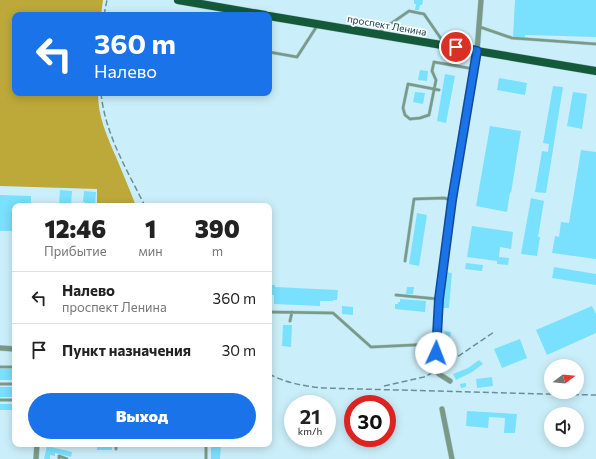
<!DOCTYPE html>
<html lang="ru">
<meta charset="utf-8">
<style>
body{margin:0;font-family:Commissioner,sans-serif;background:#f6f6f6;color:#222;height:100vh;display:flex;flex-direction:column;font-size:15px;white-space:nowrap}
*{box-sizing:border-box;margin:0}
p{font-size:13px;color:#767676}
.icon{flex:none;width:22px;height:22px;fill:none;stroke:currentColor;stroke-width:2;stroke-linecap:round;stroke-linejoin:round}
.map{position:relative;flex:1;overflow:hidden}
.details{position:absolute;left:12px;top:203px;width:260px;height:244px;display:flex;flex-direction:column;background:#fff;border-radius:8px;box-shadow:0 2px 10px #0003}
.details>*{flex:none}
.hud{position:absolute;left:12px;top:12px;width:260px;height:84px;border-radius:8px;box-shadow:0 2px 10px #0003;background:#1a73e8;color:#fff;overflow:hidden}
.needle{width:26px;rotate:74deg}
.tools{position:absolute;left:544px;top:359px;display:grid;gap:8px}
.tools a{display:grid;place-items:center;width:40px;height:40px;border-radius:50%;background:#fff;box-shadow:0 2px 10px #0003;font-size:20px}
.speed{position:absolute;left:284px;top:395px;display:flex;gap:8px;font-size:20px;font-weight:700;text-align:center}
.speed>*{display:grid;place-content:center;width:52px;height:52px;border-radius:50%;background:#fff;box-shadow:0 2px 10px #0003;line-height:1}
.speed small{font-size:10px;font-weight:400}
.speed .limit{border:6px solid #d22;background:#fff;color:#111}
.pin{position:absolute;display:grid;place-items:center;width:34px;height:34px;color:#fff;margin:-17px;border:2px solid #fff;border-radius:50%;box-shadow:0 1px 4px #0007}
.me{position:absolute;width:44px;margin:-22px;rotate:2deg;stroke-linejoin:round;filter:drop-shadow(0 0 3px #0008)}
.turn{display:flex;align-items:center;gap:14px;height:84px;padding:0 16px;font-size:18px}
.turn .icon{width:52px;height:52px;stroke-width:2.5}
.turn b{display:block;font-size:28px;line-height:34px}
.eta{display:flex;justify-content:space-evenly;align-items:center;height:68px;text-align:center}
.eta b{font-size:24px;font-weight:800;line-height:28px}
.primary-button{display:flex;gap:8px;margin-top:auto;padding:8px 16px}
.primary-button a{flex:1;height:46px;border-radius:24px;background:#1a73e8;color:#fff;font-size:16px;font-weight:800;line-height:46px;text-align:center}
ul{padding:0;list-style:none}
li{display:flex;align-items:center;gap:12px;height:52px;padding:0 16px;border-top:1px solid #e0e0e0}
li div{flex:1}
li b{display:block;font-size:15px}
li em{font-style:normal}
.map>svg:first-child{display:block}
.forest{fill:#bda93a}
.building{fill:#79e0fd}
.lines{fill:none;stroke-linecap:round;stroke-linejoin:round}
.service-casing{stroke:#a7ccd7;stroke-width:3.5}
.minor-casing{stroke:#a7ccd7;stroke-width:6}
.primary-casing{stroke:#a7ccd7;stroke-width:9}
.service{stroke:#7a9a87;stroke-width:2.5}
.minor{stroke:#7a9a87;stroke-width:5}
.primary{stroke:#145939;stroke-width:8}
.rail{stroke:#68909c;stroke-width:1.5;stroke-dasharray:6 3;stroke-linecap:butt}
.route-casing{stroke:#114b97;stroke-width:10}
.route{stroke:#1a73e8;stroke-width:7}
.labels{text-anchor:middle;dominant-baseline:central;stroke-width:3.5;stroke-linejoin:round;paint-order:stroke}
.street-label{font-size:10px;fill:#15404c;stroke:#fff}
</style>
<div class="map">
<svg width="596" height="459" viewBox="0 0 596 459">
<rect width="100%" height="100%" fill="#cbeffa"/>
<path class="forest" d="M0,0H103L101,15H15V93H98C98,117 107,136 116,157C123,174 130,190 136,206H97V189L0,186Z"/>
<path class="building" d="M414,0H423L422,5H420L419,10H415L416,4H414Z
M515,0H596V37L525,35V37H513Z
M420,70L428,71L427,81L418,80Z
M445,74L455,76L446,123L437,121Z
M499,78L527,83L525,95L497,90Z
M553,86L563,87L546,193L535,192L542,151L548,152L549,144L543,143Z
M415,92L425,93L423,104L413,102Z
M573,92L587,94L582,129L567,126Z
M490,126L521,131L511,193L510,192L507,212L476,206Z
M581,150L596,152V259L552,253L555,236L559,237L561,222L569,223Z
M60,190L72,191L71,206H59Z
M84,191L96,192L95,206H85V202H83Z
M0,195L31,196V206H15V231H0Z
M531,198L544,201L538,237H540L537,256L521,254Z
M417,213L427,215L419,266L409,264Z
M472,226L513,232L511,249L500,247L499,257L509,258L508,265L497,264V261L467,257Z
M466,263L483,265L482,271L465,269Z
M554,267L596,274V285L552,278Z
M446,272L452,273L449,308H443Z
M269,285H275V287L338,290L337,300H333V301H320V306L274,304V295H269Z
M407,287H414L413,294H406Z
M400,299L426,301L425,312L395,309V304H398V302H400Z
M342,306L353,307V315L342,314Z
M592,306L596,314V333L547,355L536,330Z
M283,325H292L291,347L282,346Z
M445,331L451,332L450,337L444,336Z
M520,339L527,358L502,368L494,349Z
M479,360L483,364L472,372L456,380L453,374L468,368Z
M0,369H14V380H0Z
M492,377L493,386L477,388L476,379Z
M466,383V387L461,388L460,384Z
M0,387H15V397H0Z
M0,404H14V410H0Z
M467,411L517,414L515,433H504L505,418L489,417L488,428L466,426Z
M97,444H112V450H97Z
M211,444H221L220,459H211Z
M47,446L72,452L71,457L55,453V456L50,455V459H44Z"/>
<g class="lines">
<defs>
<path id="service" d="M480,27L512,38L596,44
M379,32L409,11L424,14L444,43
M269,52L297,57L317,26
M439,90L408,84L403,108L405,115L410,119L420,118L429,115L436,80L432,71L434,62L474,69
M405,261L414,199L444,198L451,200
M396,295L438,299
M269,312L333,313L371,347L435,344
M290,321L292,312
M0,367H15
M0,384H15
M0,400H15
M116,449V444
M59,459V456L67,459
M206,459V445"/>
<path id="minor" d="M0,348L15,349
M450,381L439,374L436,369L435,344L439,299L452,200L477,51L481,0
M442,409L452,459
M36,459L37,444"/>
<path id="primary" d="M178,0L265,15
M269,16L596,71"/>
</defs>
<use href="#service" class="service-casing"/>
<use href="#minor" class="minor-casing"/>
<use href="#primary" class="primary-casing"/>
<use href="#service" class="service"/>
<use href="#minor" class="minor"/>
<use href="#primary" class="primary"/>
<path class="rail" d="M104,15L107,0
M101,93C105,134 127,170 145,206
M269,374C286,383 304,386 323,388L546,394L596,395
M384,386L424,377L438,370L494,332"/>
</g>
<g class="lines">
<defs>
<path id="route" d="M436,353L439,299L452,200L477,51L456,47"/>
</defs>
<use href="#route" class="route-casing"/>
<use href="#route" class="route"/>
</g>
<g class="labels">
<g class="street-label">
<text transform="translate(387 25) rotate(10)">проспект Ленина</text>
</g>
</g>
</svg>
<div class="tools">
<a><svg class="needle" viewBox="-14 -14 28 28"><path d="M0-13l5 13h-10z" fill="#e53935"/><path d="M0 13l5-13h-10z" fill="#767676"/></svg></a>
<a><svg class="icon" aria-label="sound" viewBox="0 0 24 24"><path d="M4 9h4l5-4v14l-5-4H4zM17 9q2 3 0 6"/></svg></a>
</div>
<div class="speed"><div>21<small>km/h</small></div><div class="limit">30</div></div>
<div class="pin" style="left:456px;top:47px;background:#d93025"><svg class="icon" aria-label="arrive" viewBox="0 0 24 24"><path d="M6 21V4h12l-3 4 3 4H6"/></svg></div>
<svg class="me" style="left:436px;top:353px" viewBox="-20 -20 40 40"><circle r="19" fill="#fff"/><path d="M0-13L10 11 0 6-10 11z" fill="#1a73e8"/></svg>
<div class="hud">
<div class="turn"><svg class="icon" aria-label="left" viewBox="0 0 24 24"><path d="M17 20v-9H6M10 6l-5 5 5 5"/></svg><div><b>360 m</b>Налево</div></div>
</div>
<section class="details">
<div class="eta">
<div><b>12:46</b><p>Прибытие</p></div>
<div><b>1</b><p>мин</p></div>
<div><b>390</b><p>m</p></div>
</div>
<ul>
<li><svg class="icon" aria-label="left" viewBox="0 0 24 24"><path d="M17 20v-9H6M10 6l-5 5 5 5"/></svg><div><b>Налево</b><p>проспект Ленина</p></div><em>360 m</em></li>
<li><svg class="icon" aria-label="arrive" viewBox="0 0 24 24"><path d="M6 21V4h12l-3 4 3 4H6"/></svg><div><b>Пункт назначения</b></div><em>30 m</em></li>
</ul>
<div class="primary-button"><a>Выход</a></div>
</section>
</div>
